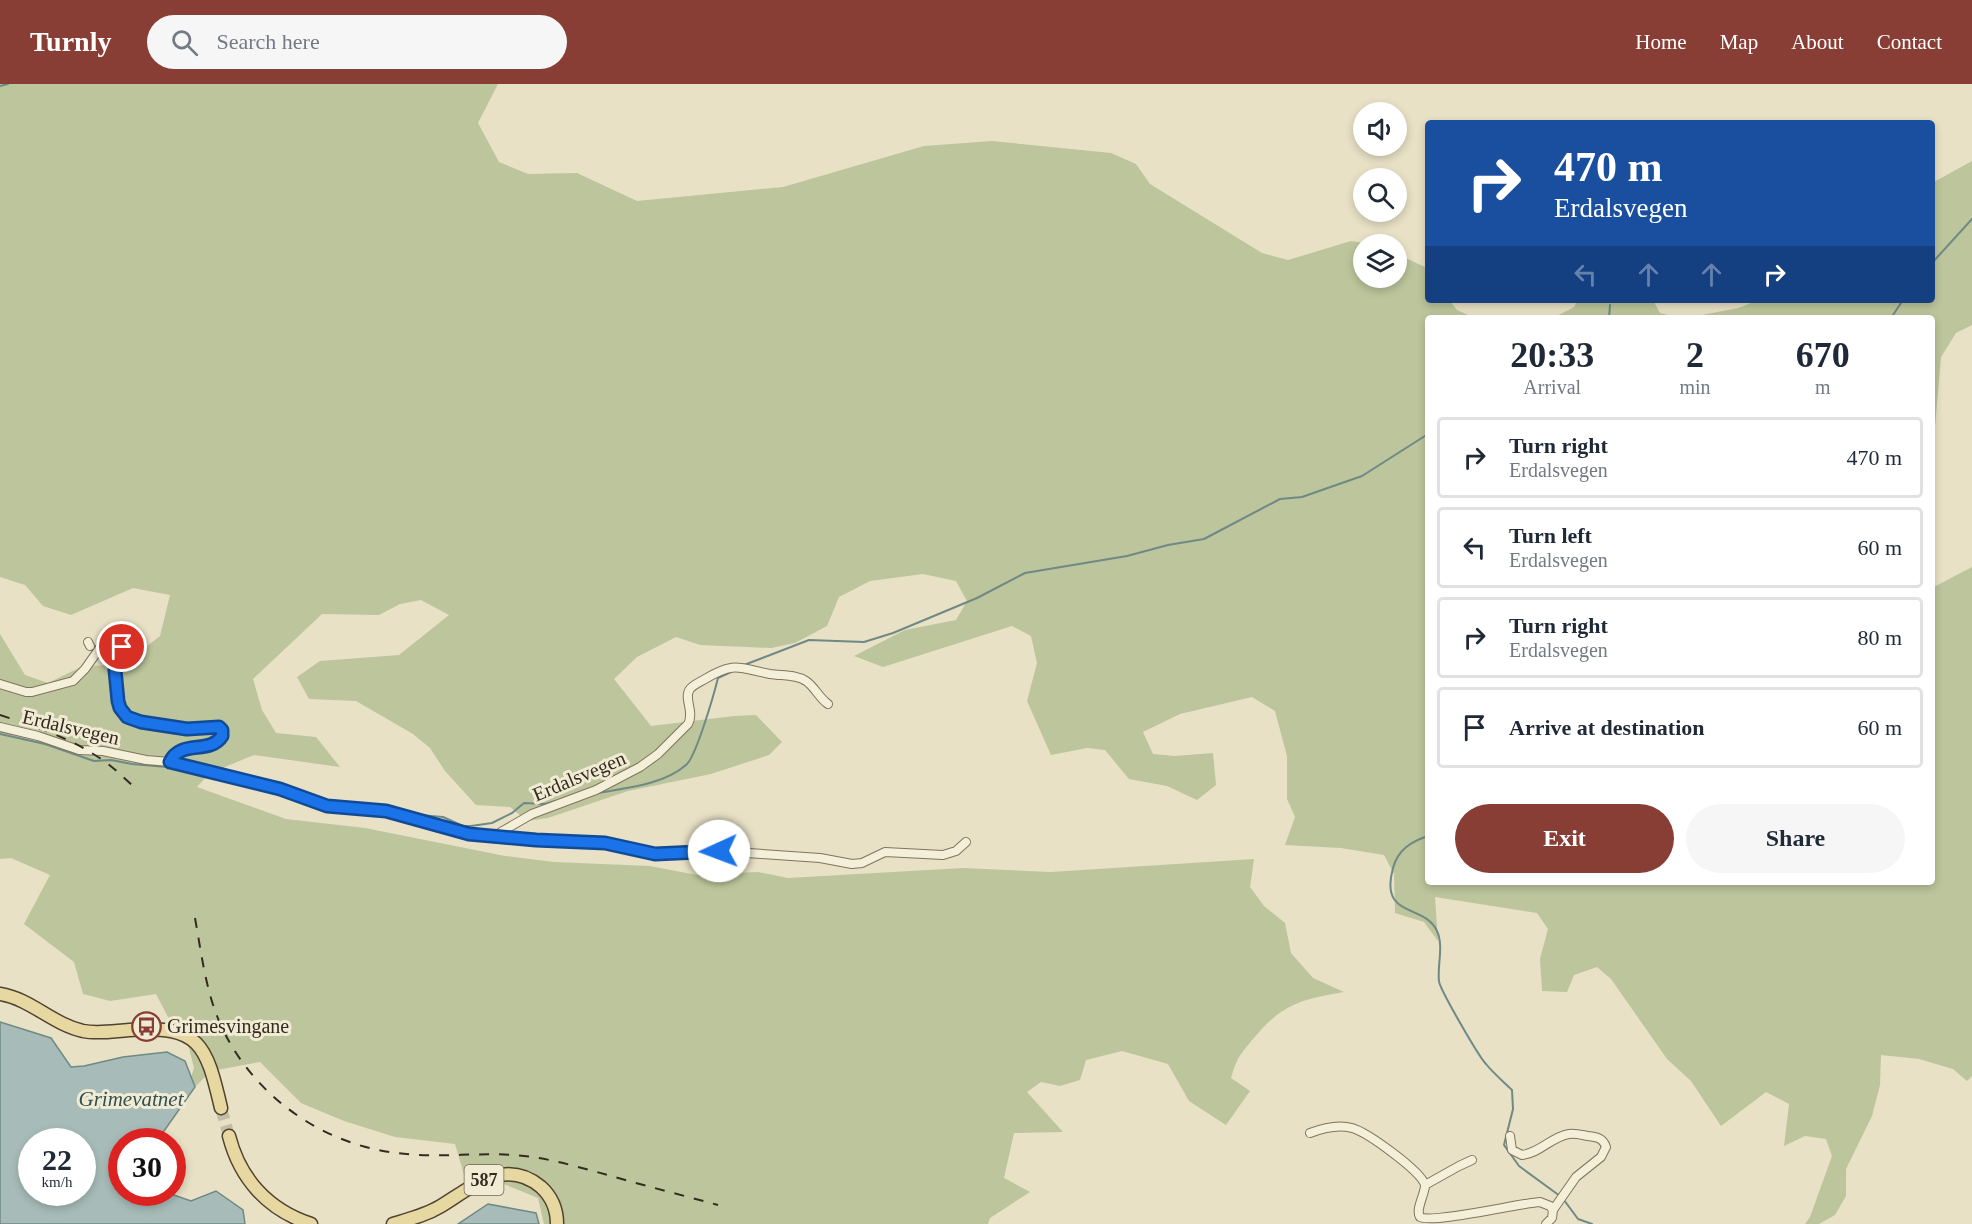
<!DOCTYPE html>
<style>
body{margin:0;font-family:"Times New Roman",serif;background:#f6f6f7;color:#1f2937;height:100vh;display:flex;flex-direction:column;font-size:22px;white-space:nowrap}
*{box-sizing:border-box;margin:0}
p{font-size:20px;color:#747a83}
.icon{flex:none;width:33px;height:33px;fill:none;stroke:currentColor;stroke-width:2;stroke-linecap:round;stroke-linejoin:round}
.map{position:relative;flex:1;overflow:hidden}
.drawer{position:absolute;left:1425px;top:231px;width:510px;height:570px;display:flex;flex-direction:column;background:#fff;border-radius:6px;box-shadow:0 3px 9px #0003}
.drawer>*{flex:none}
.banner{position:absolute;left:1425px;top:36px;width:510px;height:183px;border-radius:6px;box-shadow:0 3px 9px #0003;background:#1a4fa0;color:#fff;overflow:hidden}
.buttons{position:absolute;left:1353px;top:18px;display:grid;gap:12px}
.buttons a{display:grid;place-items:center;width:54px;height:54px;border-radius:50%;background:#fff;box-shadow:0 3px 9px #0003;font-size:30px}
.speed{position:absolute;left:18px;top:1044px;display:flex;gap:12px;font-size:30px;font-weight:700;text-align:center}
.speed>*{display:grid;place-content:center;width:78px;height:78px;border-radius:50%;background:#fff;box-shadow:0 3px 9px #0003;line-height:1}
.speed small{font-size:15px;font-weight:400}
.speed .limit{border:9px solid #d22;background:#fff;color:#111}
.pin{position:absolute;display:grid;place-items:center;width:51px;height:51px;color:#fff;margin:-26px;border:3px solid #fff;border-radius:50%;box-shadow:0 2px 6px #0007}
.me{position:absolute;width:66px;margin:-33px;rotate:268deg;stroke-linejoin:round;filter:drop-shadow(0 0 4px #0008)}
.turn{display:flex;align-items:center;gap:21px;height:126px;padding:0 30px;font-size:27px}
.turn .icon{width:78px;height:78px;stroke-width:2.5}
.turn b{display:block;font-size:42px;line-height:51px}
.lanes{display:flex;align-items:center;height:57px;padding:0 30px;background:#0003;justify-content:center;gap:30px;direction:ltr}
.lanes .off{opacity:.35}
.eta{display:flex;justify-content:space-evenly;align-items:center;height:102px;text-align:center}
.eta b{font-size:36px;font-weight:700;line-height:42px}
.cta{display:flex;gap:12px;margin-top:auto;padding:12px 30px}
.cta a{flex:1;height:69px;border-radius:36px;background:#883d35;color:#fff;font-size:24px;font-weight:700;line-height:69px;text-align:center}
.cta a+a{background:#f6f6f7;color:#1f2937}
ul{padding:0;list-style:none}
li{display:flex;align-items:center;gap:18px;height:81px;margin:0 12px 9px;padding:0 18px;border:3px solid #e0e1e3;border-radius:6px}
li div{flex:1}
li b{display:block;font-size:22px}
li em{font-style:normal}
header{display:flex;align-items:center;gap:36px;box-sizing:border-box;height:84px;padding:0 30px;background:#883d35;color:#fff}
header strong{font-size:28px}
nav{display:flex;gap:33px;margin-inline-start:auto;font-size:21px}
.search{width:420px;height:54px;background:#f6f6f7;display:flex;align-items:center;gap:15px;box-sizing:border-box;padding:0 21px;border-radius:33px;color:#747a83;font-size:22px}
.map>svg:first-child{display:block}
.green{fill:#bcc59b}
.water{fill:#a7bcb8;stroke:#6f8985;stroke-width:1.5;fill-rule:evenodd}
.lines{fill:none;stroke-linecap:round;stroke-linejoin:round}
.stream{stroke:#6f8985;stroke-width:2}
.primary-tunnel{stroke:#c4bda5;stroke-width:12;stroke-dasharray:12 6;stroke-linecap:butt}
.street-casing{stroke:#81745e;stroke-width:10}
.primary-casing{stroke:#4f4231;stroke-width:15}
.street{stroke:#f4efd8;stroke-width:8}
.primary{stroke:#e7d8a2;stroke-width:12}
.rail{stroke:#332b20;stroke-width:2;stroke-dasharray:10 10;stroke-linecap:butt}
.route-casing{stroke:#114b97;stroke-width:15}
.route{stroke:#1a73e8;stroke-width:10}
.labels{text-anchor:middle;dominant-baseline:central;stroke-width:6;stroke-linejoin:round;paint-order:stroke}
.shield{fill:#f1ebd4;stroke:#6c6556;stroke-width:1.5}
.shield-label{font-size:18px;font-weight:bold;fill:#332b20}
.street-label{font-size:20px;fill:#332b20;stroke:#f1ebd4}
.poi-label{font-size:20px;fill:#332b20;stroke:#f1ebd4;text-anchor:start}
.water-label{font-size:21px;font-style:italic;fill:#315051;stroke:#f1ebd4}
</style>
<header>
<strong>Turnly</strong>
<div class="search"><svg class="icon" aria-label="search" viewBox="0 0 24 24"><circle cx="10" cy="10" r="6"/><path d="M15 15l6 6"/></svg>Search here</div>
<nav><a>Home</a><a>Map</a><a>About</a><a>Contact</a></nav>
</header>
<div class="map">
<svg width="1972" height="1140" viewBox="0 0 1972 1140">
<rect width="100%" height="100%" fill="#e8e1c6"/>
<path class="green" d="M0,0H498L478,39L499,78L528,90L577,89L637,117L783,103L924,62L992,57L1111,69L1136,80L1150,100L1262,169L1288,176L1351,157L1370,160H1364V194H1396L1397,170L1425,183L1428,187V216H1449L1457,226L1475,234H1428V798H1932V504L1972,483V992L1967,997L1953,985L1919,975L1881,971L1880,1001L1872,1032L1846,1085V1112L1835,1131L1819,1140H1805L1810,1133L1832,1072L1826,1055L1805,1052L1784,1062L1789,1020L1766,1008L1721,1042L1691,997L1667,975L1611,895L1597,883L1574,891L1567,908L1542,907L1540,875L1548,845L1537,829L1435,813L1438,857L1424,838L1395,829L1394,790L1384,771L1341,764L1285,761L1295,733L1287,715V672L1275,627L1252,613L1180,630L1143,648L1153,670L1175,672L1213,669L1216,701L1197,716L1167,702L1129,695L1105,666L1087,664L1051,671L1027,617L1037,579L1031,552L1012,542L883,583L854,572L905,546L956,536L967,517L956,497L923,490L870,497L839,513L827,542L795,559L771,564L700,561L676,553L637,573L614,595L651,642L734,632L756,631L782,658L769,671L711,690L628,707L548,734L527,737L510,723L476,721L445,687L430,664L413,650L356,617L309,615L297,593L320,577L399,571L449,531L421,516L400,520L379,531L322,530L253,595L262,626L276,649L316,653L340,683L254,671L210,689L197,703L286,735L365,744L505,772L554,778L650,782L697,791L758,788L788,794L963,784L1051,788L1254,775L1250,803L1264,822L1285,839L1291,869L1313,894L1344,908C1302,915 1282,920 1254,954C1240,970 1237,974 1231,994L1250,1007L1226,1041L1189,1017L1168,980L1122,967L1086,976L1080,996L1060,1002L1041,998L1027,1008L1063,1048L1014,1049L1004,1094L1030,1108L990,1134L988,1140H544L538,1114L494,1096L465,1094L455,1060L395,1053L344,1037L301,1019L260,978L211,987L195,1003L191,993L194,984L185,948L168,933L156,910L110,917L83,910L74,878L24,840L50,791L11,774L0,775V550L25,591L48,599L83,582L123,581L160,552L170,511L133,504L71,531L43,522L25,501L0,493Z
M1972,77V241L1956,249L1941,273L1932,378V234H1687L1738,224L1759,216H1932V99Z
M1578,216H1653L1660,229L1680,234H1553L1574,223Z"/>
<path class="water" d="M0,938L51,954L71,983L84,982L123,973L167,968L185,977L195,1003L157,1057L122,1058V1108L168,1109L191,1117L216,1107L243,1126L245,1140H0ZM32,1058H82V1108H32Z
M488,1120L536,1129L539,1140H458Z"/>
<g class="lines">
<path class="stream" d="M0,2L8,0
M1932,179L1972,135
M1609,234L1610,221
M1891,234L1903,216
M744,581L809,556L864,558L893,549L977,514L1025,489L1127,472L1168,461L1204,455L1280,415L1302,413L1362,392L1428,350
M0,650L45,660L94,677L111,676L132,680L179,684
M597,709C626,704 663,701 686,681C696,673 714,610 718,594L731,588
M317,715L379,721L419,731L443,733L463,742H471L492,739L512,729L524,719L545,720L556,717
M1428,752C1410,758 1398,766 1393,784C1379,835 1424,819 1437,847C1444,862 1437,882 1439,897C1439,904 1479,973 1486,980C1494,990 1504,998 1512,1006L1513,1025L1504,1061L1519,1082L1560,1112
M1564,1116L1578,1135L1592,1140"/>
<path class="primary-tunnel" d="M221,1024L229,1052"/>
<defs>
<path id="street" d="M88,558L90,562
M0,600L26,608H32L73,597L85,585L109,551L116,550L121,554L123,560L115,586L118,617L120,624L127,633L141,638L187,645L219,643L221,646L222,652C210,671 180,655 170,678
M0,643L38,652L79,666L103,667L146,676L170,678L280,705L327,722L386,727L449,745L486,752L605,759L655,770L719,767L820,774L852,780L862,779L885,768L943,771L956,767L966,758
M497,753L501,748L532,730L596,706L640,683L658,670L688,640C695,628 683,614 690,605C693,601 700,598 705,595C735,577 739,584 770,590C782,592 795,590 806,597C815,603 819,614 828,620
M1310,1049C1323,1044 1338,1040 1352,1044C1367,1048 1421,1087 1425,1101
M1510,1052L1512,1066L1522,1071C1540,1069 1551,1053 1569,1050C1575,1049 1582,1051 1588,1052C1597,1053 1603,1054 1606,1063L1601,1073L1576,1093L1553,1126
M1472,1076L1459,1082L1425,1101C1425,1111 1415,1125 1420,1133C1432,1140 1521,1119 1540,1118L1550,1122L1553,1126L1552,1134L1546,1140"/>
<path id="primary" d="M0,910C31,915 52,940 83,947C98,950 114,947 129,946C200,941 206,960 221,1024
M229,1052C240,1095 268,1126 311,1140
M393,1140C410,1135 426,1131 441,1122C472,1103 505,1073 541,1103C552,1113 557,1126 557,1140"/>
</defs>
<use href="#street" class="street-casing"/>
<use href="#primary" class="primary-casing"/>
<use href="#street" class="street"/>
<use href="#primary" class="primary"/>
<path class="rail" d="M0,631C34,642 68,653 98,673C111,681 122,692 134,703
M195,834C201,867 205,901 217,932C246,1006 318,1060 397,1069C439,1075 482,1067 524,1072C553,1075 581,1084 608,1091C645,1102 682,1111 718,1121"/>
</g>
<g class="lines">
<defs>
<path id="route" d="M122,563L115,586L118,617L120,624L127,633L141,638L187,645L219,643L222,646V652C210,671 180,655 170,678L280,705L327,722L386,727L469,750L536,756L605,759L655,770L719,767"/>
</defs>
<use href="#route" class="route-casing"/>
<use href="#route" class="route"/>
</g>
<defs>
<symbol id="bus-ring" viewBox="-11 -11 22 22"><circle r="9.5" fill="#f1ebd4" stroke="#883d35" stroke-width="1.5"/><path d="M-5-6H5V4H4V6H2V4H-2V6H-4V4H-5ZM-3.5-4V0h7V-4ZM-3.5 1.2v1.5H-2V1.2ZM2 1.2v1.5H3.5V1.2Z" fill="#883d35"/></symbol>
</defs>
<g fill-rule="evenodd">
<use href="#bus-ring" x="130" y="926" width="33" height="33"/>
</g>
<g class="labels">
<rect class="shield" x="464.5" y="1081" width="39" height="30" rx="4.5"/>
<g class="shield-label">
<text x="484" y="1096">587</text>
</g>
<g class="street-label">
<text transform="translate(71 643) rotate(13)">Erdalsvegen</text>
<text transform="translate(579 692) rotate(-23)">Erdalsvegen</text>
</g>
<g class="poi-label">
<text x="167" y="942">Grimesvingane</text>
</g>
<g class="water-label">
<text x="131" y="1015">Grimevatnet</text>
</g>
</g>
</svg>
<div class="buttons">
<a><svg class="icon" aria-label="sound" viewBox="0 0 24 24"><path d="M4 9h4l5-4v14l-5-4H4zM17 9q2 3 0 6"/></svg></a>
<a><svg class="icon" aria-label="search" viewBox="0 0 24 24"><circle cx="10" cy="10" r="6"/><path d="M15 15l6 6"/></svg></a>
<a><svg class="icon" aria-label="layers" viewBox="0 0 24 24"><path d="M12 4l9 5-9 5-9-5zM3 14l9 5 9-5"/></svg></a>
</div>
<div class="speed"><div>22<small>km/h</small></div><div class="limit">30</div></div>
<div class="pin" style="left:122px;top:563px;background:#d93025"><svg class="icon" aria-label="arrive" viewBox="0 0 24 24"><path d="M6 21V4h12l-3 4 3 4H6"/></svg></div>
<svg class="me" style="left:719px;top:767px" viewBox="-20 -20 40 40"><circle r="19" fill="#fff"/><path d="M0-13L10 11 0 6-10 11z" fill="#1a73e8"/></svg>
<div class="banner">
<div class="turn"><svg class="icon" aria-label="right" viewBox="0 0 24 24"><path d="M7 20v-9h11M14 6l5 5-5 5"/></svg><div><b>470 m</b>Erdalsvegen</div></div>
<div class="lanes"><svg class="icon off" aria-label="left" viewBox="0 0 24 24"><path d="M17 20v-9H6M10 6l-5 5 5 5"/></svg><svg class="icon off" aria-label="ahead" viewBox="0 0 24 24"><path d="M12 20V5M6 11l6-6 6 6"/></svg><svg class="icon off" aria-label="ahead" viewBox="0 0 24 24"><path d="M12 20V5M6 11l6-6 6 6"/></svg><svg class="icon" aria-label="right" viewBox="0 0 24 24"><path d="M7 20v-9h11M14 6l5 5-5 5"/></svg></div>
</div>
<section class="drawer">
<div class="eta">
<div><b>20:33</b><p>Arrival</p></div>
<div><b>2</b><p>min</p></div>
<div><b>670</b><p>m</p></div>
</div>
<ul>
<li><svg class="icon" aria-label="right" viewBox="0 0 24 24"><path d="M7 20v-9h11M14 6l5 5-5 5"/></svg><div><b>Turn right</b><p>Erdalsvegen</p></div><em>470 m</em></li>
<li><svg class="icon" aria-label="left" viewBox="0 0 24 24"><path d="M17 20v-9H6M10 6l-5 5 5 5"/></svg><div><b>Turn left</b><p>Erdalsvegen</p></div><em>60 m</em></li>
<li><svg class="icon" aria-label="right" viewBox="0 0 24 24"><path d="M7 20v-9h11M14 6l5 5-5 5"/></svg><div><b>Turn right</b><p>Erdalsvegen</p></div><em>80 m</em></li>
<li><svg class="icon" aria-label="arrive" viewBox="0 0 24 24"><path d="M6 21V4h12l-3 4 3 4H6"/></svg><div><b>Arrive at destination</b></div><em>60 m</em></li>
</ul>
<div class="cta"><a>Exit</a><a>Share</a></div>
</section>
</div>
